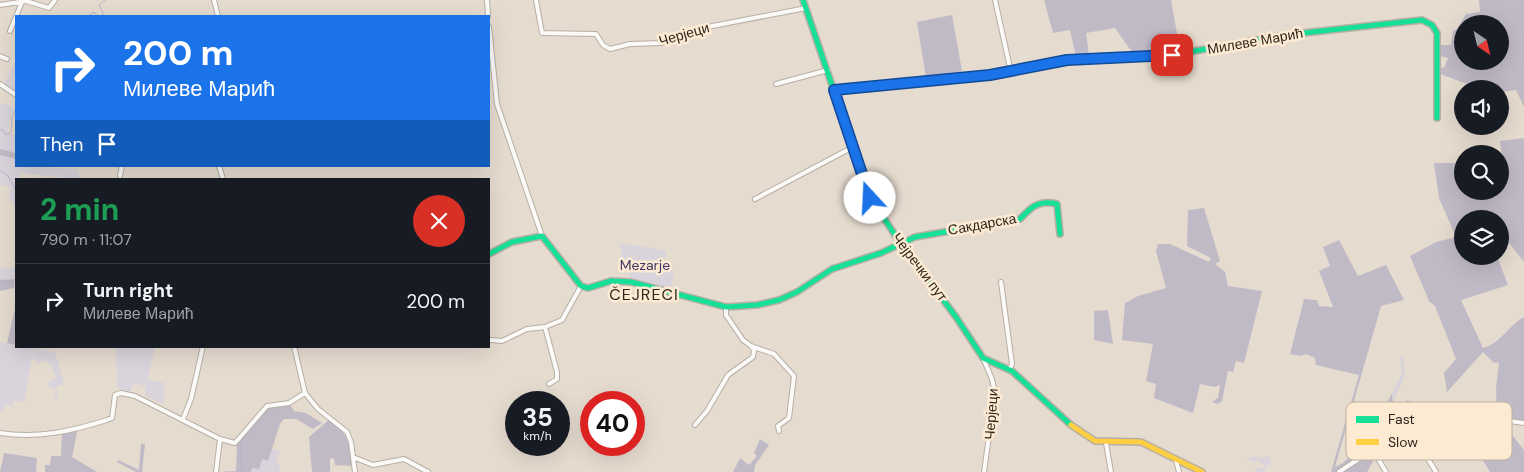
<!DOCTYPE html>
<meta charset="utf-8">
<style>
body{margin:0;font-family:"DM Sans",sans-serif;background:#20242c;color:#f1f3f6;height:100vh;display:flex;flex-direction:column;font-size:19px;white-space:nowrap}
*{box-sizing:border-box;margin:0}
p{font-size:16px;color:#9ea1a6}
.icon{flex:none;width:28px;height:28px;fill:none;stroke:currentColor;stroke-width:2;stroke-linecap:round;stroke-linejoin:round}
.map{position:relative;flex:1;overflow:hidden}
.panel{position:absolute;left:15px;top:178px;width:475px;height:170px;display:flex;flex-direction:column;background:#171b24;border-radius:0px;box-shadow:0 5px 20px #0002}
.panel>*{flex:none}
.guide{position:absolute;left:15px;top:15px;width:475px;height:152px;border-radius:0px;box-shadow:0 5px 20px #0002;background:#1a73e8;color:#fff;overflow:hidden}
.needle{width:32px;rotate:145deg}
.controls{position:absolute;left:1454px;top:15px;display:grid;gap:10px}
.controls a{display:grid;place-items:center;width:55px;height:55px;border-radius:50%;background:#171b24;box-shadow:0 5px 20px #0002;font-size:25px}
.speed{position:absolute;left:505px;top:391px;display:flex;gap:10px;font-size:25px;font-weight:700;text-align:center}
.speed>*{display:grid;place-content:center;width:65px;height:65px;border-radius:50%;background:#171b24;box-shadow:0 5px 20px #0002;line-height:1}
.speed small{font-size:12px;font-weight:400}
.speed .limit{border:8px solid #d22;background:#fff;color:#111}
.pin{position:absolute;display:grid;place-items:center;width:42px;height:42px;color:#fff;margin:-21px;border-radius:10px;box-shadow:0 2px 8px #0006}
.me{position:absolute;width:55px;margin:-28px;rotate:340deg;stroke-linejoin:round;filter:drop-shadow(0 0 4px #0008)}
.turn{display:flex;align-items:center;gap:18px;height:105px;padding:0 25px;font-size:22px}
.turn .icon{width:65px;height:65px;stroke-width:2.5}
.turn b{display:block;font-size:35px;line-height:42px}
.then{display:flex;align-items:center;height:48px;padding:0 25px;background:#0003;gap:10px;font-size:19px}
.round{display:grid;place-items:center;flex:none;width:52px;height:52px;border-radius:26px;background:#20242c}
.head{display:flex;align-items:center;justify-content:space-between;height:85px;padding:0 25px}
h1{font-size:30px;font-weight:700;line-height:38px;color:#1e9e55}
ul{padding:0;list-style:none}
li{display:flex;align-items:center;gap:15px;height:75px;padding:0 25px;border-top:1px solid #363941}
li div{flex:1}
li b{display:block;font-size:19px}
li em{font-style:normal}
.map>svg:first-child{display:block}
.green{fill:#d9d4db}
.forest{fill:#c0bac7;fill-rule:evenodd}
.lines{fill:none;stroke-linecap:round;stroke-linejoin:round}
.stream{stroke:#b8b4c8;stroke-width:1}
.street-casing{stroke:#b7afa5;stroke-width:6}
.fast-casing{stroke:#b7afa5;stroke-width:8}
.slow-casing{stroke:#b7afa5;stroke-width:8}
.street{stroke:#fbfaf8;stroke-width:4}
.fast{stroke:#16e098;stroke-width:5}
.slow{stroke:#ffcf43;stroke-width:5}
.route-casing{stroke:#114b97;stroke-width:12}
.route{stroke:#1a73e8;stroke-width:9}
.labels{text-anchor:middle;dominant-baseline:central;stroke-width:5;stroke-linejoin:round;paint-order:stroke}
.street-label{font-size:14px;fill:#2e271e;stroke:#fdead3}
.park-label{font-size:14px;fill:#3c3766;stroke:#fdead3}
.quarter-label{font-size:16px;letter-spacing:1px;fill:#2e271e;stroke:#fdead3}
.key{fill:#fdead3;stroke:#bfb09d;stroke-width:1}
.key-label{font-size:14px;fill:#2e271e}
</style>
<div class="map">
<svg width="1524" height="472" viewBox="0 0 1524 472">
<rect width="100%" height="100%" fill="#e6dbcf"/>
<path class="green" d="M16,61V92L4,84Z
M0,103L14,108L7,132L16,135V153L0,149Z
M0,155L16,159V166L79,169V179L20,173V179H16V212L13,201H9L10,187L0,185Z
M619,243L667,251L663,267L674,271L670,291L631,281Z
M0,267L16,268V287L14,288V279L0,280Z
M0,342L55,352L64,384L56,386L59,398L54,397L56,389L49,388V382L56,377L51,365L42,360L38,363L32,357L24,402L14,400L12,406L5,405L3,411L0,410Z
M116,346H155L148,380L165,383L163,404L145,396L146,387L134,382L130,393L117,388Z
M1403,357L1405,374L1394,401L1392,393L1402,373L1400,358Z
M272,449L280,451L276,462L280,463L279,472H251L252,467L262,459L268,461Z
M1266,456L1270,457V465H1267L1265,472H1255L1256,468L1264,469L1265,465L1259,463V461H1256L1255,463L1247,459L1249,457L1265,458Z"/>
<path class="forest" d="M1044,0H1171L1180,51L1134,55L1115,28L1086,33L1089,55L1076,57L1070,30L1053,33Z
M1479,0H1524V107L1516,90L1501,92L1500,89H1481L1440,74V67L1444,68L1448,58L1440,56V45H1451L1453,31L1457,29L1466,14L1480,12ZM1462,24H1500V61H1462Z
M952,15L962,71L926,78L917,22Z
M1524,138V262L1500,231V219H1462V256H1497L1508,285L1461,300L1483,348C1500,344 1509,325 1524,317V423L1497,419L1496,388L1499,362L1494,363L1483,352L1447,392L1444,373L1456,359L1435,306L1429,301L1410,256L1436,242L1456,237L1439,198L1434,163H1462V191H1500V165L1503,163L1500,141Z
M0,149L16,153V159L0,155Z
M1204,208L1220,261L1215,264L1225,272L1228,286L1262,291L1244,363L1236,361L1233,372L1228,371L1222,401L1218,404L1212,402L1218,398L1220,385L1214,387L1200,384L1193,413L1154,398L1156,384L1146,381L1153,344L1122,340L1125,303L1138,296L1166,288L1156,251L1158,244H1170L1209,262L1211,258L1187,246L1188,210Z
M1339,240L1358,276L1386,265L1404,300L1381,306L1335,467L1343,463L1361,446L1366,454L1339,472H1331L1359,375L1316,365L1315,358L1306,354L1300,356L1290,354L1304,299L1317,300L1319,306L1333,307L1319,271L1330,266L1323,247Z
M14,279V288L0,291V280Z
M15,309L16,311V345L7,343Z
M1108,310L1113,344L1094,340V311Z
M1392,393L1393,404L1404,405L1407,400L1415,404L1412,411L1424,430L1388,443V439L1408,437L1406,409H1384Z
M289,403L294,411L306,413L322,423L313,429L296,419H284L280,424L268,461L262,459L259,469L252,468L251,472H217L236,471L237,442L263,408Z
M330,419C349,436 349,442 352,466L335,465L334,459L330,458V472H312L309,437Z
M1501,421L1524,450V472H1490L1481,457L1470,454L1453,423Z
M78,427L72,457L97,472H45V465H50L51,456H61L62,432Z
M760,439L769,445L755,465L754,472H733L740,458L749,465L757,456L754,453Z
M141,444H145L142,472H136L117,462L118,460L139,470Z
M4,453L37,458L36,472H0Z
M1373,453L1375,458L1367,472H1343Z"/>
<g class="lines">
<path class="stream" d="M88,16L94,12L98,16
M102,16L103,13L99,5L105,0
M0,130H3L6,135L11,132L12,118L16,108
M0,170L8,176L16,191
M0,282L16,281
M242,472C243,465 240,459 240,452C240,436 260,416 272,407"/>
<defs>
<path id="street" d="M214,0L218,16
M487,0L488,16
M536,0L542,33L596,34L603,45L610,49L630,44L661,43L702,28L806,8
M995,0L1011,72
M0,5L26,1L49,8L55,0
M489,27L497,104L542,236
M10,31L22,2
M0,56L7,59
M0,84L16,95
M776,84L828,70
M219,166L223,179
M120,176L122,166
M755,199L853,147
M1001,282L1012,364L1009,370
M726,307V315L743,340L751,346L774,354L794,376L789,418L778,426L779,431
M491,340L502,341L527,329L545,327
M294,346L305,393L318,409L347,432L351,442L355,472
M983,358L992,379L995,393L984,472
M549,384L557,379V372L545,327L562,320L581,286
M183,419L191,399L203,346
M695,425L707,411L728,375L753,357L754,350L751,346
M0,433C37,439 72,431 107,420L112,418L115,395L121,393L135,396L220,439L235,443L267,406L289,403L305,393
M1414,436L1436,472
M1106,443L1111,472
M1373,450L1386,472
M353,457L373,465L404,459L428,472
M1176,460L1179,472
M216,472L220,439
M1339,472L1366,454L1388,443L1412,437L1437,424L1495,419L1524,423"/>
<path id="fast" d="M803,0L870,197L897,238L956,317L983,358L1012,371L1071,425
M1107,58L1172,55L1285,35L1422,20L1432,25L1437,33V118
M489,254L512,242L542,236L581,286L588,288L611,281L631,282L726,307L757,305L779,300L797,292L832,269L881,253L915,237L1020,219C1032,206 1039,200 1057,204L1060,234"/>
<path id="slow" d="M834,90L989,75L1067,60L1107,58
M1071,425L1095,441L1141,442L1202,472"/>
</defs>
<use href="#street" class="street-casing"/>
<use href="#fast" class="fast-casing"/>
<use href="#slow" class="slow-casing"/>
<use href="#street" class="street"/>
<use href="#fast" class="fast"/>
<use href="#slow" class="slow"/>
</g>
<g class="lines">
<defs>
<path id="route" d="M870,198L834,90L990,75L1067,60L1172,55"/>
</defs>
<use href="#route" class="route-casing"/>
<use href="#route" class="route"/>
</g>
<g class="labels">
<g class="street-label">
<text transform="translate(684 34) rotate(-16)">Черјеци</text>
<text transform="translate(1255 41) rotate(-10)">Милеве Мaрић</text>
<text transform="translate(982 224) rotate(-10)">Сакдарска</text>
<text transform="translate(920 267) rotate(53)">Чејречки пут</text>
<text transform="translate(991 414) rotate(-86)">Черјеци</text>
</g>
<g class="park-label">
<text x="645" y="265">Mezarje</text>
</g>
<g class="quarter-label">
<text x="644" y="294">ČEJRECI</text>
</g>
</g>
<rect x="1346" y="402" width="166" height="58" rx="8" class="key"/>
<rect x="1356" y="416" width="23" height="7" fill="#16e098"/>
<rect x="1356" y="439" width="23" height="6" fill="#ffcf43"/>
<g class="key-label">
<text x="1388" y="424">Fast</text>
<text x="1388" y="447">Slow</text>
</g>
</svg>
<div class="controls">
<a><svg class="needle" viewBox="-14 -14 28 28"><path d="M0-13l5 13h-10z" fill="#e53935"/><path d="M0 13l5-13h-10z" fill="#9ea1a6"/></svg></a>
<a><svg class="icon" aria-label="sound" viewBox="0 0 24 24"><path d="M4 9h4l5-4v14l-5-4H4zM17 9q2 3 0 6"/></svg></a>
<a><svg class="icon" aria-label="search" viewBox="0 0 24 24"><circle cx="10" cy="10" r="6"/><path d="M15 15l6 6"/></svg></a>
<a><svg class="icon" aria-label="layers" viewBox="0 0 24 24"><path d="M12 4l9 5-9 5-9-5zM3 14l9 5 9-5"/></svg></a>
</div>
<div class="speed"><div>35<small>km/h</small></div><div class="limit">40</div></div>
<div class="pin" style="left:1172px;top:55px;background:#d93025"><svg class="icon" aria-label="arrive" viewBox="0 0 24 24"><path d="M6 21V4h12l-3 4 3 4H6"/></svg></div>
<svg class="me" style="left:870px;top:198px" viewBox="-20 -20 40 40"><circle r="19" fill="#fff"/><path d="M0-13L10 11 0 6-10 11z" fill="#1a73e8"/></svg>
<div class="guide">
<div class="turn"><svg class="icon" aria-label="right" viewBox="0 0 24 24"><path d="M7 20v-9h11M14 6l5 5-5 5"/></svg><div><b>200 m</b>Милеве Мaрић</div></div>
<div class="then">Then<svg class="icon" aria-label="arrive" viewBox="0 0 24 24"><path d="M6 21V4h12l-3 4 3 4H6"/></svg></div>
</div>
<section class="panel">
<div class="head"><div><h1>2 min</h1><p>790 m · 11:07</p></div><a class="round" style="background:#d93025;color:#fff"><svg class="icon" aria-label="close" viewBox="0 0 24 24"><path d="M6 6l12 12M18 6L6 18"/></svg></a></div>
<ul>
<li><svg class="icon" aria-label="right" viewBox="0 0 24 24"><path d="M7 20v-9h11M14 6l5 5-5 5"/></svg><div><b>Turn right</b><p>Милеве Мaрић</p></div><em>200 m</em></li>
</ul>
</section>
</div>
